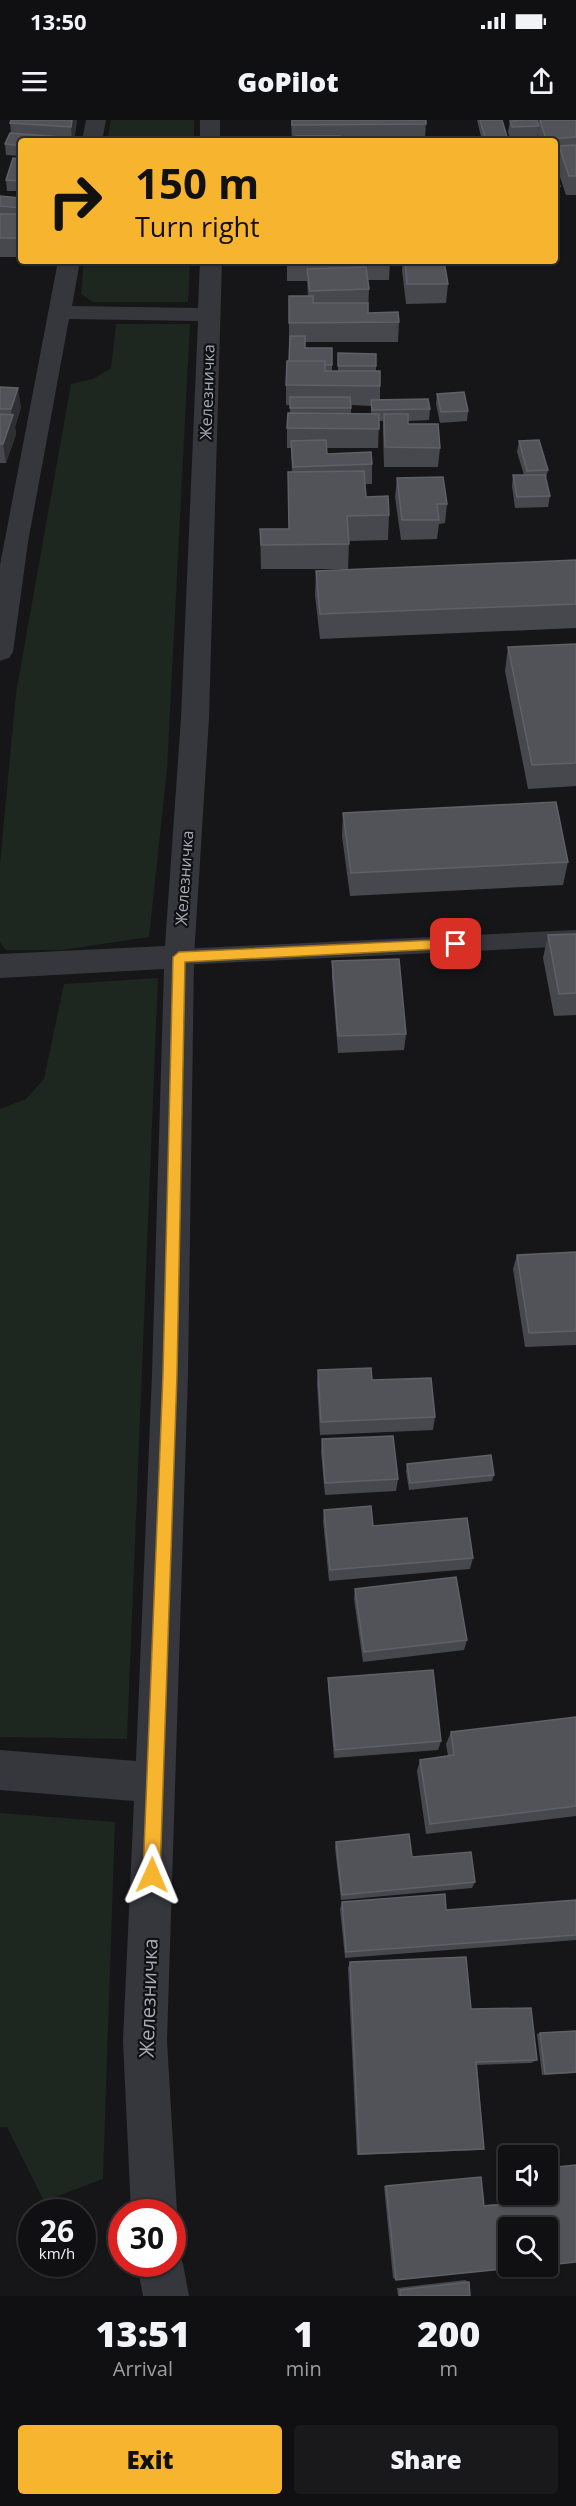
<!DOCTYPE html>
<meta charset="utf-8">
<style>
body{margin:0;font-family:"Open Sans",sans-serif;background:#19191b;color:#f1f3f6;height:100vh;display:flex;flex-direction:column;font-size:22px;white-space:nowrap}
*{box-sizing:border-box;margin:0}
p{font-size:20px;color:#9c9d9f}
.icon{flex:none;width:33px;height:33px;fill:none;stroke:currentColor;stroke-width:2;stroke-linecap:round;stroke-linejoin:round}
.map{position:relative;height:2176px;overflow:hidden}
.drawer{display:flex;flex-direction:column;background:#101012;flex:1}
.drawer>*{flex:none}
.banner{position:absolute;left:18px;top:18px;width:540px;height:126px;border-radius:6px;box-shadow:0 2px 4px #0004,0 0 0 2px #303032;background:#f7b42e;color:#111;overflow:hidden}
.controls{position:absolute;left:498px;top:2025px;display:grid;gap:12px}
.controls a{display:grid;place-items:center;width:60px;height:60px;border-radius:6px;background:#101012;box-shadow:0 2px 4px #0004,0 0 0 2px #303032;font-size:30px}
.speed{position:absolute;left:18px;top:2079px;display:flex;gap:12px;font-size:30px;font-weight:700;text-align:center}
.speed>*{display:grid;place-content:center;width:78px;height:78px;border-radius:50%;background:#101012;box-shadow:0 2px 4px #0004,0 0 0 2px #303032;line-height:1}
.speed small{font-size:15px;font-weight:400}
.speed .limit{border:9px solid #d22;background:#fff;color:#111}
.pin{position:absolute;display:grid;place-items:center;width:51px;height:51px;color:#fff;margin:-26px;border-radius:12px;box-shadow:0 3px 9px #0006}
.me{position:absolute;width:66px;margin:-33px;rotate:1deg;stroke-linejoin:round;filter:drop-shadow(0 0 4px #0008)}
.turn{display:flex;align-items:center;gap:21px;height:126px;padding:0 18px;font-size:27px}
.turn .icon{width:78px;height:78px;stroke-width:2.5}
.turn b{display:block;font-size:42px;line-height:51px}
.eta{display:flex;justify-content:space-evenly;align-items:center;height:102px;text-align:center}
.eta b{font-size:36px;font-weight:800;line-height:42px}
.button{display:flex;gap:12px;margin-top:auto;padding:12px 18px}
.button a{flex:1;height:69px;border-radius:6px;background:#f7b42e;color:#111;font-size:24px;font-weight:800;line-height:69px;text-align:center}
.button a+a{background:#19191b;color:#f1f3f6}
.status{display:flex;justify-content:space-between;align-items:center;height:42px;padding:0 30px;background:#101012;direction:ltr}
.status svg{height:16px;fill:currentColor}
header{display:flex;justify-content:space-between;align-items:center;height:78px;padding:0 18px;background:#101012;font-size:27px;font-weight:800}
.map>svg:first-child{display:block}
.green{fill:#1d261f}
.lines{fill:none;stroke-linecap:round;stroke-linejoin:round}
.lane{fill:#36373d;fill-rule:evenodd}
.street{fill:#36373d;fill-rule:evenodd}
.wall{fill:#47484d;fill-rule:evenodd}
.shaded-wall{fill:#2f2f33}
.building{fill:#525259;stroke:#5f6068;stroke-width:1.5}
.route{fill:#f7b42e;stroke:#a1751e;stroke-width:1.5}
.labels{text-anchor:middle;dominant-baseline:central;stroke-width:4.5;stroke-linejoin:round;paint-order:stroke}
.street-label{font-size:16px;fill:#a7acb8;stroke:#111113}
.near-street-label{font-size:20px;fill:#a7acb8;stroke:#111113}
</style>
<div class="status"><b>13:50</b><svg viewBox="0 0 49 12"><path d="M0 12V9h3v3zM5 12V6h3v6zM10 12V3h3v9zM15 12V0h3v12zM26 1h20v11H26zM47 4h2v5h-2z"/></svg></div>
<header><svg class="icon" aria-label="menu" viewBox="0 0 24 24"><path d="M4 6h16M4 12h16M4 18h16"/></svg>GoPilot<svg class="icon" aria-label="share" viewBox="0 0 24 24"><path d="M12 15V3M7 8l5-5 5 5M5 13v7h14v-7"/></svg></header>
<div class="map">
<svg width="576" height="2176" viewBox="0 0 576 2176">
<rect width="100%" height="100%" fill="#161618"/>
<path class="green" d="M111,0H194V21H107Z
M84,141H190L188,182H93L81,174Z
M116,204H190L167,650L149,817L62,830H6L0,822V744L16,573L71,264L93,259L111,248Z
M158,858L127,1619L0,1617V989L26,979L44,959L64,864Z
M0,1693L115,1702L103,2059L44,2081L7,2007H0Z"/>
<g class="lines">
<path class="lane" d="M576,810V826L179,845L172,843L169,837L172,831L179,829Z"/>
<path class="street" d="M86,0H106L102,21H82Z
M200,0H220V21H200Z
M58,141H80L72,186L198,188L200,141H222L209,598L194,837L188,1254L167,1921L177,2092L172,2102V2092H131L123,1921L134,1681L0,1670V1630L136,1641L152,1254L164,849L0,858V834L165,826L181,598L198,201L69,199L28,422L13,532L9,538L0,541V445Z
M172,2126L176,2128L183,2144L189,2176H143L137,2144H172Z"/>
</g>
<path class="wall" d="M11,0H77L74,21H21V36L6,35L5,24L11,13L10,3Z
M291,0H426L425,21H292Z
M477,0H502L508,21H482Z
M538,0H576V75H566L556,45L558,37L555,38V21H538L537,19L539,3Z
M510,1L539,6L537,16L510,18L508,12Z
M21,39V88L20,78L21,71H7L6,60Z
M555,57L560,66L558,77H555Z
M0,86L21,88V137H0Z
M287,141H390L389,160H368L369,169L368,193L399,202L398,222H305V228H332V251H338V233L376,234V251L380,266V280L430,289L429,300L408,301V304L440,328L438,347H384L383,313V301H379L378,328H327V334L372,344V364H365L366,377L389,395L388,420L349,421L348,449H261L260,409H289L288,352H292L291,328H287V308L290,293V285H286V265L289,241V176H308L307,161H287ZM351,285L371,286V294L351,293Z
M403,141H444L448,164L446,183L406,184L402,150Z
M0,267L21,287L15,307L16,314L6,343H0Z
M437,274L468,291L467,301L440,303L436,284Z
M519,321L548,350L546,359L550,376L548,387L515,388L512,366L513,355H524L517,332Z
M397,358L447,384L445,403L439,404L437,419L401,420L395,377Z
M576,440V508L320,519L315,475L316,451Z
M576,524V666L528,669L505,551L508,527Z
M343,693L568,742L563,765L350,776L342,716Z
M576,814V895L554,896L543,838L548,815Z
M332,841L406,914L404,930L338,933L332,858Z
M576,1132V1225L525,1227L513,1149L517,1135Z
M318,1250L372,1260L435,1297L433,1310L320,1315L317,1263Z
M322,1319L398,1359L396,1371L325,1375L321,1332Z
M407,1344L494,1355L492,1361L409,1370L406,1351Z
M324,1390L473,1438L470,1449L329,1461L323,1401Z
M355,1469L467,1520L464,1530L363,1542L354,1479Z
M328,1558L441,1621L438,1630L334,1638L328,1567Z
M576,1597V1696L426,1714L417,1651L420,1640L448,1636L446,1624L451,1612Z
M336,1722L412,1737L475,1762L472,1768L341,1780L335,1728Z
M576,1780V1820L345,1838L340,1789L342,1782L446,1790Z
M350,1842L471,1889L537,1940L531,1943L477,1945L484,2029L479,2030L357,2035L348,1848Z
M576,1911V1953L542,1955L537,1914L540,1913Z
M481,2057L484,2085L525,2082L524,2074H548L576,2142L396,2160L393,2158L384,2066Z
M465,2160L469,2162L470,2176H398L397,2168Z"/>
<path class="shaded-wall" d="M72,0H77L74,21H72L71,7Z
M18,268L21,287L15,307L16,314L6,343L3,324L12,296L11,289Z"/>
<path class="building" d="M11,0H72L71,7L10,3Z
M292,0H426V4L292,5Z
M480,0H502L508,20L486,21Z
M527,0H537L539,6L512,7L510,1Z
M540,0H576V17L546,19Z
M10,13L73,18L72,21H21V26L5,24Z
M296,16H340L341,21H297Z
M576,25V56H569L559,26Z
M13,38L21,39V61L6,60Z
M555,57H556L560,66H555Z
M21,71V88L0,86V76L20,78Z
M0,94H21V118H0Z
M405,141H444L448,164H407Z
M366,147L369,169L310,171L307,149Z
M289,176H313V183H368V193L398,192L399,202L289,203Z
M290,216H305V228H332V245H325V241H289Z
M338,233L376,234V246H338Z
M287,241H325V251H380V266L286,265Z
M0,267L18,268L11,289H0Z
M464,272L468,291L441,292L437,274Z
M290,277H350L351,288H290Z
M428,279L430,289L372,290L371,280Z
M288,293L379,294V309L287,308Z
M0,294L13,295L3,324H0Z
M384,294H408V304H438L440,328L385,327Z
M326,320L327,334L371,332L372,344L293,347L291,321Z
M539,320L548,350L527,351L519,321Z
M364,351L366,377L388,376L389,395L347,396L349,424L261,425L260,409H289L288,352Z
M513,355H545L550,376L517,377Z
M443,357L447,384H437L439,400H402L397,358Z
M576,440V484L320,494L316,451Z
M576,524V643L532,645L508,527Z
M556,682L568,742L351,753L343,693Z
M576,814V873L559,874L548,815Z
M399,839L406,914L338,916L332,841Z
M576,1132V1211L529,1213L517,1135Z
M371,1248L372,1260L431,1258L435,1297L321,1302L318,1250Z
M393,1316L398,1359L325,1363L322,1319Z
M491,1335L494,1355L410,1363L407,1344Z
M371,1386L373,1406L467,1398L473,1438L330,1450L324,1390Z
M456,1457L467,1520L364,1532L355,1469Z
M433,1550L441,1621L335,1630L328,1558Z
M576,1597V1686L430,1704L420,1640L454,1635L451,1612Z
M409,1714L412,1737L471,1732L475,1762L342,1775L336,1722Z
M445,1774L446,1790L576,1780V1815L346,1832L342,1782Z
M466,1837L471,1889L531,1888L537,1940L476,1942L484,2029L359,2034L350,1842Z
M576,1911V1952L545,1954L540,1913Z
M576,2045V2142L548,2145V2108H508V2146H532L396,2160L386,2066L481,2057L484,2086L532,2082L531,2074H548V2048Z
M469,2162L470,2176H400V2170Z"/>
<path class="route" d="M456,819L463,824L456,828L185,842L177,1254L160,1755L158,1761L152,1764L146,1761L143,1755L163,1254L173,837L179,832Z"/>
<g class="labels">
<g class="street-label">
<text transform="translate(207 272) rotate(-88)">Железничка</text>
<text transform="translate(184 758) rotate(-86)">Железничка</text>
</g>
<g class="near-street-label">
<text transform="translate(148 1878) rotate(-88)">Железничка</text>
</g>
</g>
</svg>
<div class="controls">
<a><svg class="icon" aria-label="sound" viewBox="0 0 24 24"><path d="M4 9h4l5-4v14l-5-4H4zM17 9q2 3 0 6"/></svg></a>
<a><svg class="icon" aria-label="search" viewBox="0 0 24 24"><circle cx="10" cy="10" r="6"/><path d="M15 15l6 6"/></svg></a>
</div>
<div class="speed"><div>26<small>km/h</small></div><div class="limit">30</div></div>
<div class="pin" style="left:456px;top:824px;background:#d93025"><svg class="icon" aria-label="arrive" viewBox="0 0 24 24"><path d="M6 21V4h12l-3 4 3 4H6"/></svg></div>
<svg class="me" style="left:152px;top:1755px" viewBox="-20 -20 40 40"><path d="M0-17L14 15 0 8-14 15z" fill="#f7b42e" stroke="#fff" stroke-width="4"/></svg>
<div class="banner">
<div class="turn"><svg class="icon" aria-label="right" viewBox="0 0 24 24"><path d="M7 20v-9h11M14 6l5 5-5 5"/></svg><div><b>150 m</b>Turn right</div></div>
</div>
</div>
<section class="drawer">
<div class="eta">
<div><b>13:51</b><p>Arrival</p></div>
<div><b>1</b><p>min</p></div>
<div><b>200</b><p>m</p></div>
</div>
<div class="button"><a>Exit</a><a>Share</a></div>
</section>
